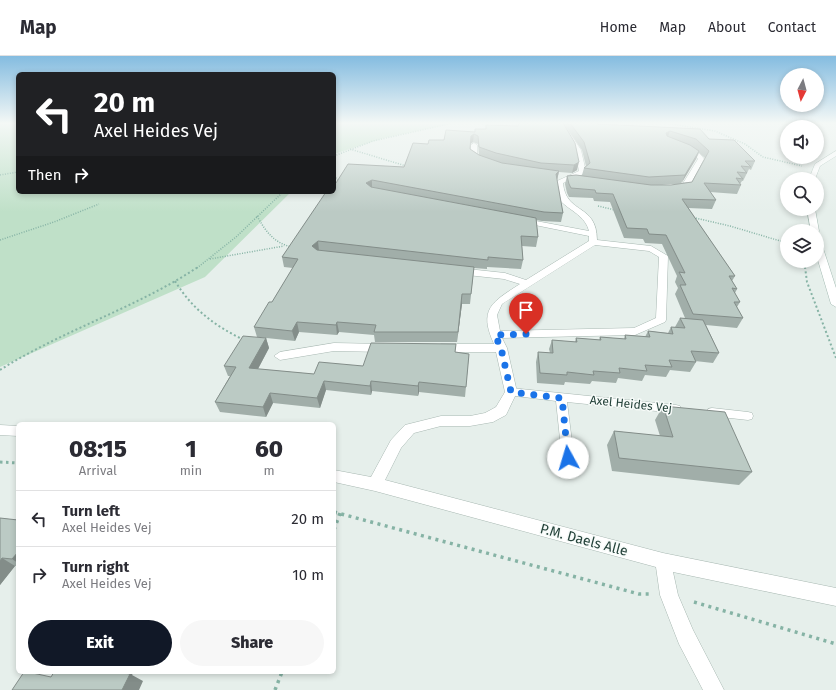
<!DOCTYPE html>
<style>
body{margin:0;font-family:"Fira Sans",sans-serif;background:#f7f7f7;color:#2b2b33;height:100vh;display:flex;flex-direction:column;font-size:15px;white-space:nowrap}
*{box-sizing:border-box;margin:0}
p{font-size:13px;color:#7c7c81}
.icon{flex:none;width:22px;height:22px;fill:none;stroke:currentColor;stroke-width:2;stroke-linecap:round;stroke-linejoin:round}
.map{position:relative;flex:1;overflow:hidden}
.drawer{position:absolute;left:16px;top:366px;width:320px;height:252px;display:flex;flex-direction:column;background:#fff;border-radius:6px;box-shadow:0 2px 6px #0003}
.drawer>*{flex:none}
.banner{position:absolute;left:16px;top:16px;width:320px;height:122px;border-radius:6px;box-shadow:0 2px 6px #0003;background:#202124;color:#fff;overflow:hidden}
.needle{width:26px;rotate:186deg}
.tools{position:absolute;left:780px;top:12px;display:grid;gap:8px}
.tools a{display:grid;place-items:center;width:44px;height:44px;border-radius:50%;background:#fff;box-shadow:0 2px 6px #0003;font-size:20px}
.pin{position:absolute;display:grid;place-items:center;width:34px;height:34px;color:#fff;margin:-41px -17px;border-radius:50% 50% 50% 0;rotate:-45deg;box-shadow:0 0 4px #0007}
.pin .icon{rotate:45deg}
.me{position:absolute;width:44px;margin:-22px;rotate:354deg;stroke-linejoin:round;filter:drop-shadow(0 0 3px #0008)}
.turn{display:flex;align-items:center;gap:14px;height:84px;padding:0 12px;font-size:18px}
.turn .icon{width:52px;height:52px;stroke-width:2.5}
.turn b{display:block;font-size:28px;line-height:34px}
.then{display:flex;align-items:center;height:38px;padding:0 12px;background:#0003;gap:8px;font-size:15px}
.eta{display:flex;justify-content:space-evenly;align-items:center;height:68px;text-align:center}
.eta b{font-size:24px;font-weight:800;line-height:28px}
.cta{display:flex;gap:8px;margin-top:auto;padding:8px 12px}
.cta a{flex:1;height:46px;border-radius:24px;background:#111827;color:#fff;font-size:16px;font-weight:800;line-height:46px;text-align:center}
.cta a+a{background:#f7f7f7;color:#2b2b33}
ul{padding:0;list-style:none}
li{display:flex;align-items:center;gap:12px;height:56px;padding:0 12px;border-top:1px solid #e1e1e2}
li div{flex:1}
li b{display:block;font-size:15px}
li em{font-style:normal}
header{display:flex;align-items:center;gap:24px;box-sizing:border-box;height:56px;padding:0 20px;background:#fff;border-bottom:1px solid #e1e1e2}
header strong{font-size:19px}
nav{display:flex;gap:22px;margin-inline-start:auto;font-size:14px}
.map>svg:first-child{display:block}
.green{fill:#bfe0c8}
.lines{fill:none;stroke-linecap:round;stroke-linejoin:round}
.lane-casing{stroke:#a8b8b2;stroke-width:1}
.street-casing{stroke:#a8b8b2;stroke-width:1}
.secondary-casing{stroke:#a4bbb3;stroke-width:1}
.path-far3{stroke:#86b3a5;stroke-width:1.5;stroke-dasharray:1 1.5;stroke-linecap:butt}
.path-far2{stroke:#86b3a5;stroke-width:2;stroke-dasharray:2 2.5;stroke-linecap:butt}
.path-far1{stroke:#86b3a5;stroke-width:3;stroke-dasharray:2.5 3.5;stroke-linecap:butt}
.path{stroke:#86b3a5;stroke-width:3.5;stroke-dasharray:3 4.5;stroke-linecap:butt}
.lane{fill:#fff;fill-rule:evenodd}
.street{fill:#fff;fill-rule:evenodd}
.secondary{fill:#fff;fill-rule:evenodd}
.wall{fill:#a1aea9;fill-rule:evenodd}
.shaded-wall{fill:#838d89}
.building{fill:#bbcac4;stroke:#838d89}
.route{stroke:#1a73e8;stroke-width:7;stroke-dasharray:0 12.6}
.labels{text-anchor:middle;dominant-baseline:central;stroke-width:3;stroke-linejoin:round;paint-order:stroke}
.street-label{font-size:12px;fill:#24423a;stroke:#f7fbf9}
.near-street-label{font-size:14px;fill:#24423a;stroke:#f7fbf9}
</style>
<header>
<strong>Map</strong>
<nav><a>Home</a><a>Map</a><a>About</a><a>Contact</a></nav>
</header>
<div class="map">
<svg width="836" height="634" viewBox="0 0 836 634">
<rect width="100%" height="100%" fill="#e6efeb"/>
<path class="green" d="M0,67H18V136H291L205,221L0,311Z
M334,67H455L384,82L334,98Z"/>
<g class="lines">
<defs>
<path id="lane" d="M511,332L676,349L680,350L681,353L680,356L676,357L567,346L574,402L572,406L568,407L564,406L562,402L556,345L507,339L506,336L507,333Z
M712,352L748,356L752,357L753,360L752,363L748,364L712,360L708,359L707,356L708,353Z"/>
<path id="street" d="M565,76H569L581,94L586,116L578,121L583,122V124H571L563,127C566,159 597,147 597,184L651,190L668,200L666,264L665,266L635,279L502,282L507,292L517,336L506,359L493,366L470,370H441L414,377L401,392L385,424L663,497L836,532V550L673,516L678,539L693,574L724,634H703L679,588L660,539L656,511L375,435L334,426V414L371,421L391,384L405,369L441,360H470L485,357L496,351L505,336L496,296H441L435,292L441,288H494C478,253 492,246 520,228L504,223L458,218L453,215L458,212L505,217L526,224L589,185V180L520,166L516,164L520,162L589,175C583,151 549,152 557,125L579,115L575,94ZM595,189L649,195L659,201L656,262L634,272L500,275L497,259L502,248Z
M474,87L477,89V100L485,105V107H481L471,101V89Z
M685,89L697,94L704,103L688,133L671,135V131L682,129L698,103L693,96L683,92V90Z
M334,287L384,288L390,292L384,296L334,295L280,304L274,300L280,296Z
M0,369L18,370V380L0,379Z"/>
<path id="secondary" d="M836,95V100L820,110L815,123H809L815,108Z
M807,153H815L819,175L818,177L817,175H811Z
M817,183L821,186L836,232V251L831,248L817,201Z"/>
</defs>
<use href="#lane" class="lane-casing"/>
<use href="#street" class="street-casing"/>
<use href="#secondary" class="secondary-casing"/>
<path class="path-far3" d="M665,67L715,75L745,88L763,101L802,110
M350,93L406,110
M334,100L373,85L453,67
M0,119L18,116
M334,120L339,125
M598,150L615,154
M257,160C266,176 274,187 292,191
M691,161L730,170L787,187
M0,184L54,166L99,148
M210,203L284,190
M804,207L805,212
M197,212L236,181L283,136"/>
<path class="path-far2" d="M805,211L807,226L836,302
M175,225C192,253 215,270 244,284
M0,314C63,274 136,252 198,211"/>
<path class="path-far1" d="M0,406L18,407"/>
<path class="path" d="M334,456L639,538H649
M334,474L340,457
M694,546L836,588
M275,634L282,616"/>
<use href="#lane" class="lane"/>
<use href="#street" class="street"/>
<use href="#secondary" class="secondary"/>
</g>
<path class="wall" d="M518,67H598V68L700,73L709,83L755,105L751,114L749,113L743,125H742L740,128L741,129L737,138L710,136L716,144L712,153L688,152L735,220L732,225L737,233L735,237L740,246L737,251L743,262L737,272L706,269L719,297L713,307L695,305L696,306L690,316L670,314L666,321L645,319L642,325L618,322L616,327L592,325L590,328L565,326L564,329L537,327L536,306L538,296L550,297L549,293L552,284L575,286L576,282L599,284L600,281L624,283L625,279L645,281L648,275L668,277L671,271H675L680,262H685L675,238L678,232L675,226L677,220L662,188L645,187L643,183L624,182L610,146L594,145L593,142L569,141L567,137L565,128L567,120L582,119L584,112L586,110L582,94L565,70L577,114L572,117L559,116L557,124L563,157L561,166L542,165L536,164L538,181L536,191L522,190L523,204L521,213L487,211V213L474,212L470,248H462L457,286H375L374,279L339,276L337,279L299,276L295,285L257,281L254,271L272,246L293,212L284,211L282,201L336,127L404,111L428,88L486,73L518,70ZM473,86L478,88L479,99L470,93V88ZM699,97L705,102L692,126L681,127L696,103ZM671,128H679L671,129H662Z
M266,282L269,292L258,313L314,318L363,310L456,288L455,296L469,298L465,341L419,336L418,340L372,335L371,339L326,334L320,352L273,347L266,361L220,356L215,346L230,320H228L224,310Z
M663,350L752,416L739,429L612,415L607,389L614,375L660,380L655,364Z
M0,462L18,464V510H15L0,529Z"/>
<path class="shaded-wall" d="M670,75L667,83L666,77Z
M474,78L473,86L470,88L471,80Z
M699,95L696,103L681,128L685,119Z
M579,106L577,114L572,117L574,109Z
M559,115L557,124L556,118Z
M372,124V133L366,127Z
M318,185L319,195L314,199L312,190Z
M462,238V248L457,286L458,276Z
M297,266L299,276L295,285L292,275Z
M337,266L339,276L337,279L336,269Z
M266,282L269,292L253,322L249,312Z
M324,325L326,334L320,352L317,342Z
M371,325L372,335L371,339L370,330Z
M419,326V336L418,340V330Z
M270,337L273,347L266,361L263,351Z
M18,496V507L12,503Z
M2,502L15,510L0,529V505Z
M117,616H134L132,619L143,625L139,634H122Z"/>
<path class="building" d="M519,67H563L575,87L579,106L574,109L541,107L496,97L479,91L478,80L474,78L471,80L470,93L479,99L502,107L559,115L556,118L563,157L544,156L372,124L366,127L371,131L536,162L538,181L521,180L523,204L488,201V204L318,185L312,190L317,194L474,211L471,238H462L458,276H374L376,269L337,266L336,269L297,266L292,275L254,271L269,246H272L298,203L282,201L326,136H334V127H336L348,108L404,111L413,87L428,88L429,84H444L446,74L475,76V73H486V69L518,70Z
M570,67H598V68L700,73L709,83L734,84L755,105H745L751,111L741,110L747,117L737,116L743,123L736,122L741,129L704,127L716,144L682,143L735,220H729L737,233L732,232L740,246H734L743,262L693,258L680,229H686L679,216L685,217L666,179L649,178L647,173L627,172L613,138L596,137L595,134L571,132L569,128L567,120L576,119L651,129H671L692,126L709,95L696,83L670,75L666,77L667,80L690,89L699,95L685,119L649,121L584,112L590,107L584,86Z
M680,262L703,264L719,297L691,295L696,306L669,304L672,311L645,309L647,315L619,312L620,317L593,315L594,319L567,316V319L540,317L538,296L553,297L552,284L577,286L576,282L601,284L600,281L626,283L625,279L650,281L648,275L673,278L671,271L685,272Z
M243,280L266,282L249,312L314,318L319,306L363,310L371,287L456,288L455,296L469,298L466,331L419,326L418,330L371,325L370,330L324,325L317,342L270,337L263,351L215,346L236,311L224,310Z
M663,350L725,356L752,416L619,402L614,375L673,381Z
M0,462L18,464V496L12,503L2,502L0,505Z
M24,616H28L51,621L54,616H118L130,618L122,634H12Z"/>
<linearGradient id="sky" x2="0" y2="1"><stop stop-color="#84bce0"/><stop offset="0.43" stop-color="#f4f8f6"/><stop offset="1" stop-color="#f4f8f6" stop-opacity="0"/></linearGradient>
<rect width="836" height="156" fill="url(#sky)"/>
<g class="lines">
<path class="route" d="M526,278L495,279L501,292L511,336L562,342L568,402"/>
</g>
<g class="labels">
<g class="street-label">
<text transform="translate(631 348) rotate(6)">Axel Heides Vej</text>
</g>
<g class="near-street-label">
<text transform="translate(584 484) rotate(15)">P.M. Daels Alle</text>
</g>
</g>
</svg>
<div class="tools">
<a><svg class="needle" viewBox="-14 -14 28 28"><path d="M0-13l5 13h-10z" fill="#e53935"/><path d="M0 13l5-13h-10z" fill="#7c7c81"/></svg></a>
<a><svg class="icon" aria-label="sound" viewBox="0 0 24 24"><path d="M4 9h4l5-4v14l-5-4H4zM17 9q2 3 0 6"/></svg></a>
<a><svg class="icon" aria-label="search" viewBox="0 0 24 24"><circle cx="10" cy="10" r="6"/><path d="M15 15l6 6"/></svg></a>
<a><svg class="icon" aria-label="layers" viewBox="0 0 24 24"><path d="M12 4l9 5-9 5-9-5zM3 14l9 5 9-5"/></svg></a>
</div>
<div class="pin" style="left:526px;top:278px;background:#d93025"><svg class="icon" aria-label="arrive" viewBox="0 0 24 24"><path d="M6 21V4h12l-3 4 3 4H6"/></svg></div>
<svg class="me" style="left:568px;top:402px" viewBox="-20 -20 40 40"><circle r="19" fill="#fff"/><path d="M0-13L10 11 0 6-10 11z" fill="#1a73e8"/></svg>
<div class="banner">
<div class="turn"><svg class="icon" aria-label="left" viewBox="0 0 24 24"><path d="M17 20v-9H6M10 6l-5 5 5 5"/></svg><div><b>20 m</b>Axel Heides Vej</div></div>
<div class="then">Then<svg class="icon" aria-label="right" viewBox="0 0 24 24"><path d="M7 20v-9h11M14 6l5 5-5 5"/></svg></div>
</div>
<section class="drawer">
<div class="eta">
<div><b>08:15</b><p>Arrival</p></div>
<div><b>1</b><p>min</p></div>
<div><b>60</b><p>m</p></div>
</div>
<ul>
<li><svg class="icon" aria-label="left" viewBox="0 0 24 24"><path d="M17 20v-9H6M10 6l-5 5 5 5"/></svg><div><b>Turn left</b><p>Axel Heides Vej</p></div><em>20 m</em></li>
<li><svg class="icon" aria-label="right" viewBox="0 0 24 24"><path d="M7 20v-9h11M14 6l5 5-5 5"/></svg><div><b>Turn right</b><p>Axel Heides Vej</p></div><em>10 m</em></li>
</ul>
<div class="cta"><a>Exit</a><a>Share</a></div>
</section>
</div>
